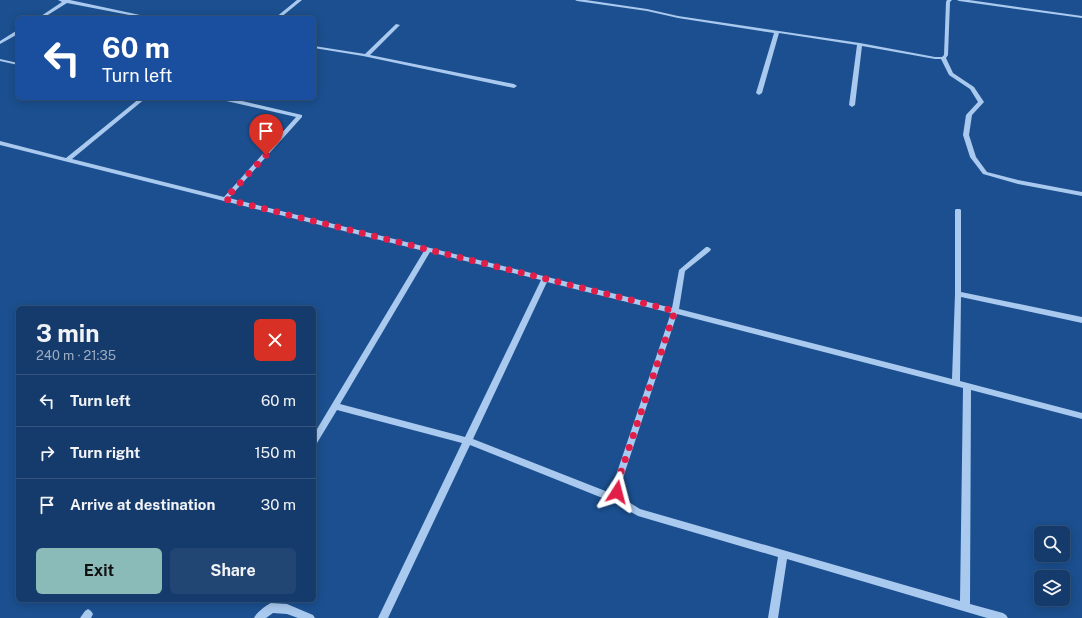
<!DOCTYPE html>
<meta charset="utf-8">
<style>
body{margin:0;font-family:"Public Sans",sans-serif;background:#214673;color:#f1f3f6;height:100vh;display:flex;flex-direction:column;font-size:15px;white-space:nowrap}
*{box-sizing:border-box;margin:0}
p{font-size:13px;color:#9dadc1}
.icon{flex:none;width:22px;height:22px;fill:none;stroke:currentColor;stroke-width:2;stroke-linecap:round;stroke-linejoin:round}
.map{position:relative;flex:1;overflow:hidden}
.sheet{position:absolute;left:16px;top:306px;width:300px;height:296px;display:flex;flex-direction:column;background:#143b6b;border-radius:6px;box-shadow:0 2px 10px #0003,0 0 0 1px #33557e}
.sheet>*{flex:none}
.banner{position:absolute;left:16px;top:16px;width:300px;height:84px;border-radius:6px;box-shadow:0 2px 10px #0003,0 0 0 1px #33557e;background:#1a4fa0;color:#fff;overflow:hidden}
.fabs{position:absolute;left:1034px;top:526px;display:grid;gap:8px}
.fabs a{display:grid;place-items:center;width:36px;height:36px;border-radius:6px;background:#143b6b;box-shadow:0 2px 10px #0003,0 0 0 1px #33557e;font-size:20px}
.pin{position:absolute;display:grid;place-items:center;width:34px;height:34px;color:#fff;margin:-41px -17px;border-radius:50% 50% 50% 0;rotate:-45deg;box-shadow:0 0 4px #0007}
.pin .icon{rotate:45deg}
.me{position:absolute;width:44px;margin:-22px;rotate:9deg;stroke-linejoin:round;filter:drop-shadow(0 0 3px #0008)}
.turn{display:flex;align-items:center;gap:14px;height:84px;padding:0 20px;font-size:18px}
.turn .icon{width:52px;height:52px;stroke-width:2.5}
.turn b{display:block;font-size:28px;line-height:34px}
.round{display:grid;place-items:center;flex:none;width:42px;height:42px;border-radius:6px;background:#214673}
.headline{display:flex;align-items:center;justify-content:space-between;height:68px;padding:0 20px}
h1{font-size:24px;font-weight:700;line-height:30px}
.primary-button{display:flex;gap:8px;margin-top:auto;padding:8px 20px}
.primary-button a{flex:1;height:46px;border-radius:6px;background:#8bbbb9;color:#111;font-size:16px;font-weight:700;line-height:46px;text-align:center}
.primary-button a+a{background:#214673;color:#f1f3f6}
ul{padding:0;list-style:none}
li{display:flex;align-items:center;gap:12px;height:52px;padding:0 20px;border-top:1px solid #33557e}
li div{flex:1}
li b{display:block;font-size:15px}
li em{font-style:normal}
.map>svg:first-child{display:block}
.lines{fill:none;stroke-linecap:round;stroke-linejoin:round}
.minor{fill:#a9c9ee;fill-rule:evenodd}
.route{stroke:#e11d48;stroke-width:7;stroke-dasharray:0 12.6}
</style>
<div class="map">
<svg width="1082" height="618" viewBox="0 0 1082 618">
<rect width="100%" height="100%" fill="#1b4f8f"/>
<g class="lines">
<path class="minor" d="M58,0H70L154,18H145L67,3L43,18H38L62,2Z
M297,0H302L280,18H275Z
M575,0H586L647,9L678,16L860,43L935,57H942L944,55L946,2L947,0H952L950,2L948,55L946,58L953,73L974,87L984,102L972,115L969,135L976,157L987,172L1018,180L1082,192V196L1018,184L983,174L970,157L963,135L966,115L978,102L970,89L949,75L941,59H935L862,46L855,105L852,107L849,105L857,45L779,33L762,93L759,95L756,93L774,33L678,18L647,11L577,1Z
M957,0H969L1082,16V18L959,1Z
M396,24L400,25L370,55L514,84L517,86L514,88L363,56L314,48V46L365,54Z
M16,31H18V34L0,44V41Z
M0,59L18,63V65L0,61Z
M140,98H146L72,159L224,197L296,117L222,100L219,98H229L302,115V117L229,198L672,308L679,270L706,247H708L711,249L710,251L685,271L679,309L952,379L955,294V210L956,209H960L961,210V292L1082,317V323L961,297L960,381L1082,413V419L971,390L970,604L1003,613L1006,615L1008,618H987L787,559L778,618H768L778,557L638,516L615,503L470,445L388,618H378L462,443L337,410L317,443L314,444V434L424,251L0,145V141L66,158ZM430,252L541,280L465,437L340,404ZM547,282L671,313L613,484V494L473,439ZM677,314L963,388L960,601L640,509L622,498L621,484Z
M271,603L287,604L313,615L315,618H298L287,614L273,613L266,618H254C257,612 265,606 271,603Z
M88,609L91,611L93,614L91,618H80L85,611Z"/>
</g>
<g class="lines">
<path class="route" d="M266,155L225,199L675,311L617,484V492"/>
</g>
</svg>
<div class="fabs">
<a><svg class="icon" aria-label="search" viewBox="0 0 24 24"><circle cx="10" cy="10" r="6"/><path d="M15 15l6 6"/></svg></a>
<a><svg class="icon" aria-label="layers" viewBox="0 0 24 24"><path d="M12 4l9 5-9 5-9-5zM3 14l9 5 9-5"/></svg></a>
</div>
<div class="pin" style="left:266px;top:155px;background:#d93025"><svg class="icon" aria-label="arrive" viewBox="0 0 24 24"><path d="M6 21V4h12l-3 4 3 4H6"/></svg></div>
<svg class="me" style="left:617px;top:492px" viewBox="-20 -20 40 40"><path d="M0-17L14 15 0 8-14 15z" fill="#e11d48" stroke="#fff" stroke-width="4"/></svg>
<div class="banner">
<div class="turn"><svg class="icon" aria-label="left" viewBox="0 0 24 24"><path d="M17 20v-9H6M10 6l-5 5 5 5"/></svg><div><b>60 m</b>Turn left</div></div>
</div>
<section class="sheet">
<div class="headline"><div><h1>3 min</h1><p>240 m · 21:35</p></div><a class="round" style="background:#d93025;color:#fff"><svg class="icon" aria-label="close" viewBox="0 0 24 24"><path d="M6 6l12 12M18 6L6 18"/></svg></a></div>
<ul>
<li><svg class="icon" aria-label="left" viewBox="0 0 24 24"><path d="M17 20v-9H6M10 6l-5 5 5 5"/></svg><div><b>Turn left</b></div><em>60 m</em></li>
<li><svg class="icon" aria-label="right" viewBox="0 0 24 24"><path d="M7 20v-9h11M14 6l5 5-5 5"/></svg><div><b>Turn right</b></div><em>150 m</em></li>
<li><svg class="icon" aria-label="arrive" viewBox="0 0 24 24"><path d="M6 21V4h12l-3 4 3 4H6"/></svg><div><b>Arrive at destination</b></div><em>30 m</em></li>
</ul>
<div class="primary-button"><a>Exit</a><a>Share</a></div>
</section>
</div>
